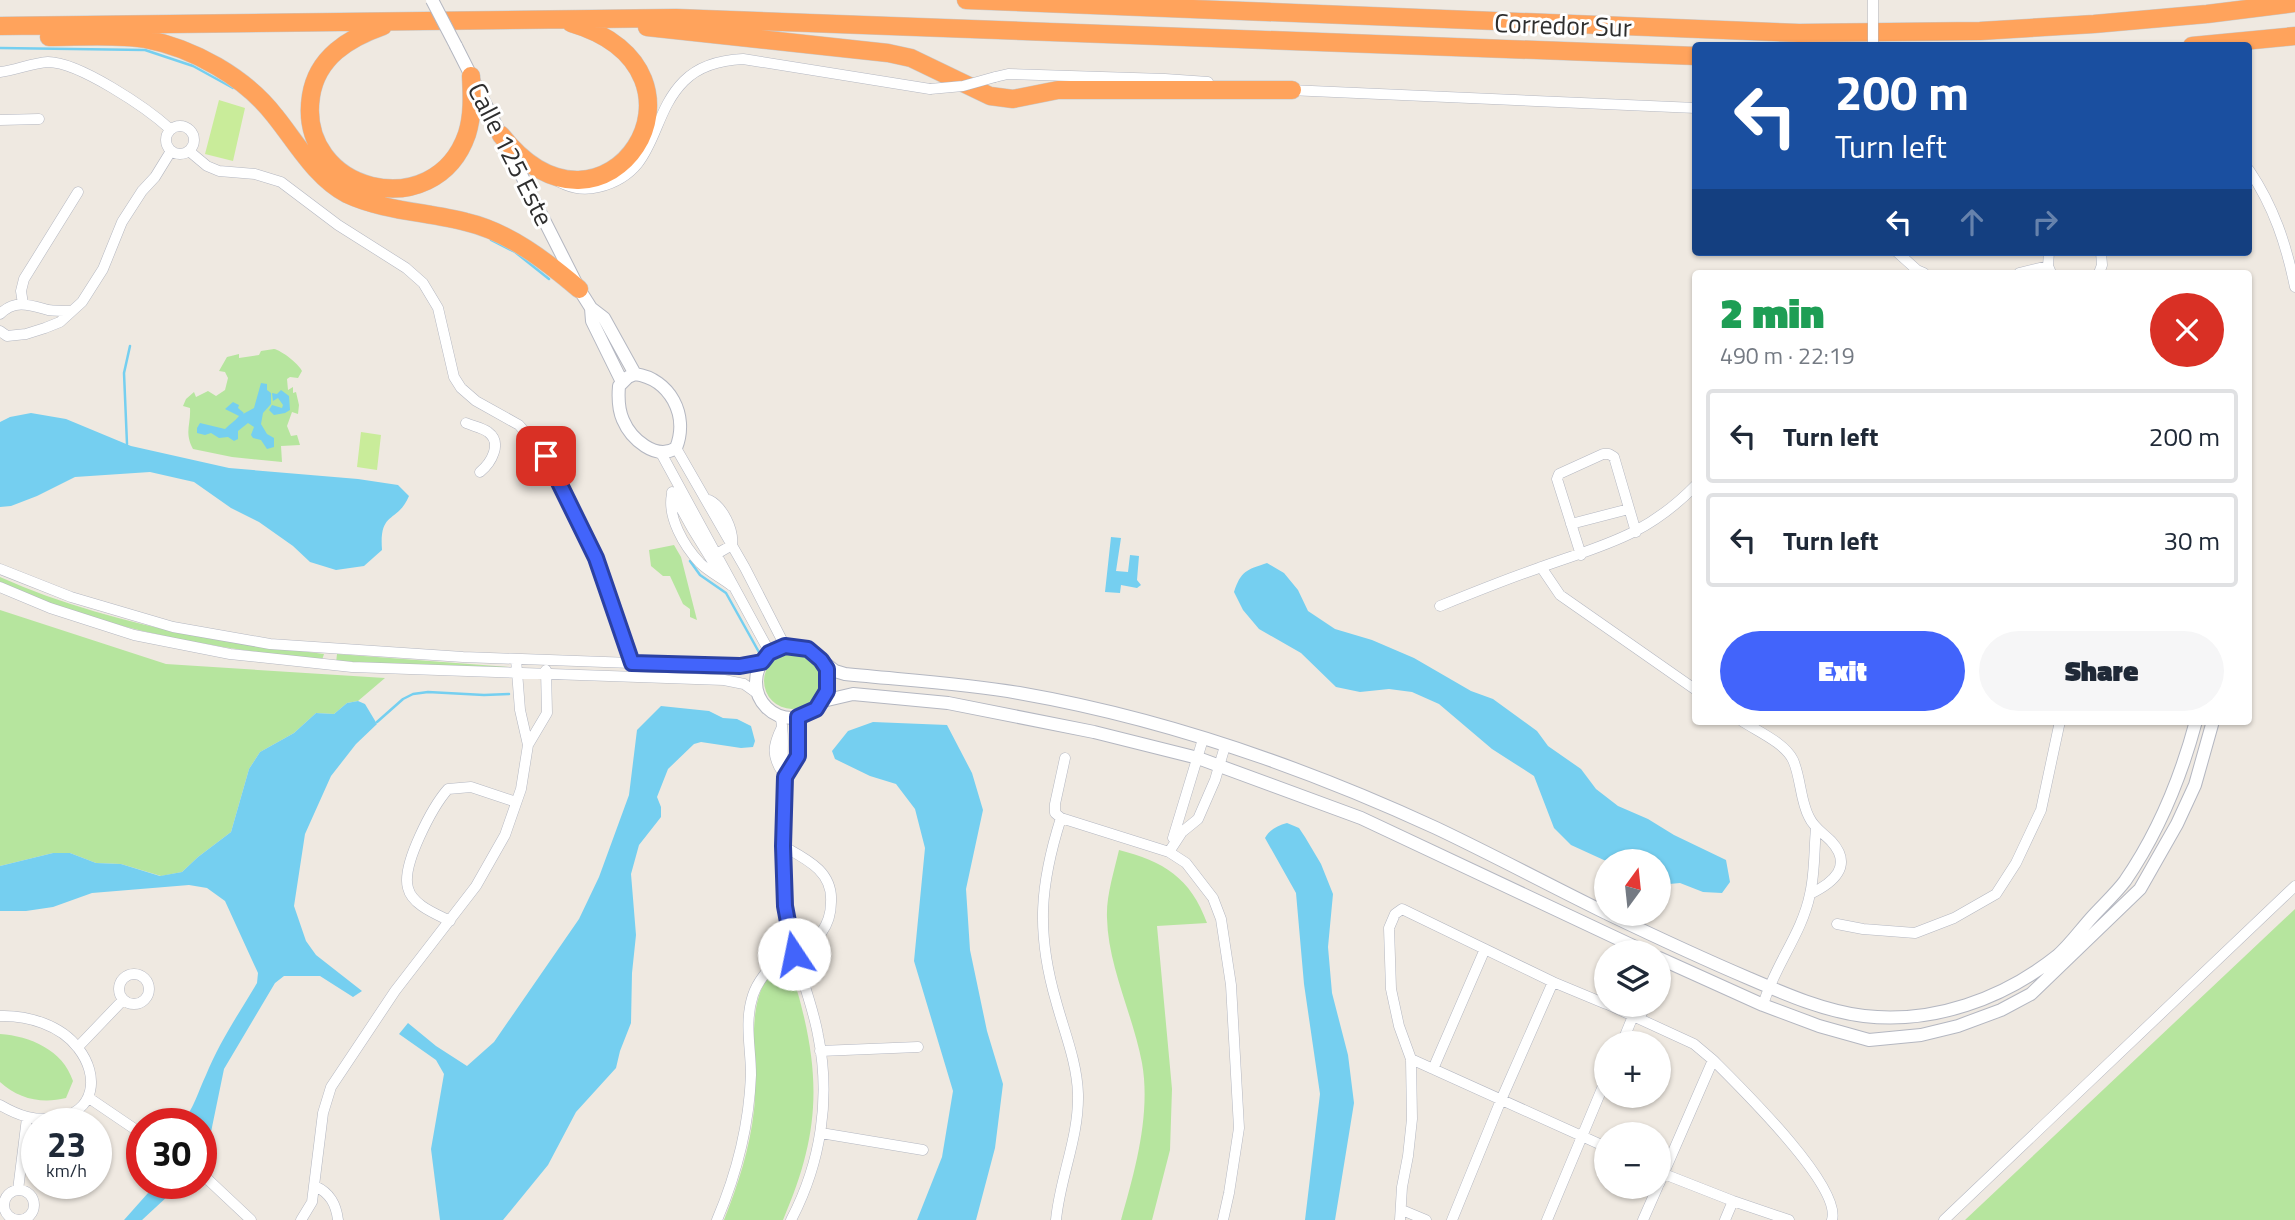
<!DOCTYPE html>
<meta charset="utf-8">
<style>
body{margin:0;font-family:"Titillium Web",sans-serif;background:#f6f6f7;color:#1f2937;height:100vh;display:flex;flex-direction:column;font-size:26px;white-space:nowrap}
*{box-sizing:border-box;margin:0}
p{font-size:23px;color:#747a83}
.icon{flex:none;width:38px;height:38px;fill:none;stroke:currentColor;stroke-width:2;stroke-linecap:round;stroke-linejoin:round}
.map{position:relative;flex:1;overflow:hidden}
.drawer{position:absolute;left:1692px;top:270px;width:560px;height:455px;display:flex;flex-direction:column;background:#fff;border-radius:7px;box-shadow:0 2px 5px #0004}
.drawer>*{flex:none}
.hud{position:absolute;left:1692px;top:42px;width:560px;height:214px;border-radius:7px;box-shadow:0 2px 5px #0004;background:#1a4fa0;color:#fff;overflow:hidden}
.needle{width:46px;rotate:15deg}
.fabs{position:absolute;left:1594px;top:849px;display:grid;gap:14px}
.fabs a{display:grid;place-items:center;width:77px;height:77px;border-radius:50%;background:#fff;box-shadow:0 2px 5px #0004;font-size:35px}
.speed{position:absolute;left:21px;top:1108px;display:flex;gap:14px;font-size:35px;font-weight:700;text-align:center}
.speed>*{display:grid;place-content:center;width:91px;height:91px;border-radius:50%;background:#fff;box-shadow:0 2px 5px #0004;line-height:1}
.speed small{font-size:18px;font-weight:400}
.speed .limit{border:10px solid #d22;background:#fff;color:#111}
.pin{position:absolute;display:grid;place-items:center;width:60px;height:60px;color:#fff;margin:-30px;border-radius:14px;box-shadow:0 4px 10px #0006}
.me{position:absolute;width:77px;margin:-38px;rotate:349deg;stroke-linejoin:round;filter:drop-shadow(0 0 5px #0008)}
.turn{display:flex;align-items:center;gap:24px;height:147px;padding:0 28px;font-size:32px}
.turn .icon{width:91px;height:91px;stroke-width:2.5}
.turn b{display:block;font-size:49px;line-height:60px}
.lanes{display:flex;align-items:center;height:66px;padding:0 28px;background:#0003;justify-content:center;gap:35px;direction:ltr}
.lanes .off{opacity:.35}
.round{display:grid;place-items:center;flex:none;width:74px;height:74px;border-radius:37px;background:#f6f6f7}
.head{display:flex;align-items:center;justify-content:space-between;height:119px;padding:0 28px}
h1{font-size:42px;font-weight:800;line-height:52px;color:#1e9e55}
.button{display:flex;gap:14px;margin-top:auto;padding:14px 28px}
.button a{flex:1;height:80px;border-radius:42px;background:#4264fb;color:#fff;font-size:28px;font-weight:800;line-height:80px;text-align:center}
.button a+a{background:#f6f6f7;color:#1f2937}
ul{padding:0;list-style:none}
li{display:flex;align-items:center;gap:21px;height:94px;margin:0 14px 10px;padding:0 14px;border:4px solid #e0e1e3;border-radius:7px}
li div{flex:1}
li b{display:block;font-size:26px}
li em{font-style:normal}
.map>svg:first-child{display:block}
.green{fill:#b6e59e}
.pitch{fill:#c9ec9a}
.water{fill:#75cff0}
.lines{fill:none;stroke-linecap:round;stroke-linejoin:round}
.stream{stroke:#75cff0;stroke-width:2.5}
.minor-casing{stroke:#b4b7c1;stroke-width:11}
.tertiary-casing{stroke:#b4b7c1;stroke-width:14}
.motorway-casing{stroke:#c9c9c9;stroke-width:19}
.minor{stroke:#fff;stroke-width:10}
.tertiary{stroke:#fff;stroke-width:12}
.motorway{stroke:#ffa35c;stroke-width:18}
.minor-bridge-casing{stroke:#b4b7c1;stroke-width:11;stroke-linecap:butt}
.tertiary-bridge-casing{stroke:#b4b7c1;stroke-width:14;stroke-linecap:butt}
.minor-bridge{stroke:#fff;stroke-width:10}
.tertiary-bridge{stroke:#fff;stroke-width:12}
.route-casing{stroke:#2b41a3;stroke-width:18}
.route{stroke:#4264fb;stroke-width:12}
.labels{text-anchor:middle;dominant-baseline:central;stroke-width:6;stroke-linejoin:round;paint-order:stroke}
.street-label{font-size:26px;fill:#2e2e2e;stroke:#fff}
</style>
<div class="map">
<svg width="2295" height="1220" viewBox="0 0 2295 1220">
<rect width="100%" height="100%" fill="#efe9e1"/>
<path class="green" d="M274,349C281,350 299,364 302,371L298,378L290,377L287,379L288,390L293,387V393L296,392L299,405L298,414L292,412L287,426L291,436L297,435L300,445L281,446L282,462L232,457L193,449C184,432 191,425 190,408L183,406L186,399L194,392L196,397L208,391L216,396L225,390L228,378L225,372L219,371L227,357L239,354V358L259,355L261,351Z
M674,545L681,557L697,620L690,617V609L683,604L670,576H663L651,566L649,550Z
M0,577C60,604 127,622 191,635C234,644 280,648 324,654L322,660C210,648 105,629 0,585Z
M0,610L166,664L385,678L358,701L347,703L334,714L316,713L294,733L260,752L249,769L231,832L198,857L182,872L161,876L121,864L96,863L70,853H53L0,866Z
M764 681a28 28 0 1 1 56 0a28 28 0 1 1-56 0Z
M337,654L509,667V669L336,663Z
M1119,850C1163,861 1191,878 1207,923L1157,926L1172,1089L1170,1150L1152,1220H1121C1135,1171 1151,1114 1142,1063C1133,1015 1108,966 1107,918C1106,896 1114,872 1119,850Z
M2295,909V1220H1965Z
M780,967H785C796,980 800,1001 804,1017C822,1094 814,1148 783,1220H724C738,1185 750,1148 754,1110C759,1071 740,990 780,967Z
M0,1034C30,1036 63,1050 73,1081L66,1098C42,1104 18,1099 0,1082Z"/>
<path class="pitch" d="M219,100L245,108L233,161L205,154Z
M361,432L381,435L377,470L357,467Z"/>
<path class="water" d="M261,383L267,384V390L271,393V404L263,413L261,424L267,434L274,438V447L267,449L261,440L253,438L251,435L254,427L248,423L238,431V439L234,441L228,437L219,438L211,433L205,435L197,433V428L200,423L225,429C230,424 235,421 239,416L225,409L233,402L239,405L238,408L244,413L243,414L254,408Z
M281,390L289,396L290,410L285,413L274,415L269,410L272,405L282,408L283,405L278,398L273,401L272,393L277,394Z
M31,413L66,419L131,446L229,468L358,479L398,485L409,496C397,524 379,510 382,550L364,566L336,570L310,562L293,546L259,522L231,508L194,482L150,472L75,477L37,496L11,506L0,507V422L10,417Z
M1111,537L1121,538L1116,571L1128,572L1130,555L1139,556L1137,580L1141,585L1137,588L1121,585L1120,593L1105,592Z
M1267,563L1284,573L1298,590L1308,611L1335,629L1372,640L1414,658L1471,691L1493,699L1537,731L1548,746L1581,769L1596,789L1618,806L1648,819L1674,835L1726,860L1730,882L1722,893L1703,892L1680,883L1659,885V861H1606L1571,845L1554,828L1534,776L1492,749L1439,704L1412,692L1389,689L1360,692L1336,687L1301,653L1259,629L1243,610L1234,592C1241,571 1246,570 1267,563Z
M358,701L365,704L377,724L356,744L331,776L305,834L294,906L306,941L316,955L362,991L353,997L320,976H284L275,983L224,1069L211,1132L207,1140L201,1139V1124L182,1123C194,1108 198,1092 206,1075C219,1043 239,1013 257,983L258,973L225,901L207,888L189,885L92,893L53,907L26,911H0V866L53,853H70L96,863L121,864L160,876L182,872L198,857L231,832L249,769L260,752L294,733L316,713L334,714L347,703Z
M661,706L709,711L723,718L737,719L751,726L755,741L753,747L741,748L701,742L694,744L668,769L657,797L661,807V817L639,845L631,874L636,935L632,973L631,1023L620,1051L616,1068L576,1112L548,1165L503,1220H440L431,1149L444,1074L436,1060L399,1034L408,1023L436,1046L467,1066L494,1042L579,919L599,877L629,795L637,730Z
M873,722L947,725L972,773L983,810L966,889L970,950L987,1031L1003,1084L995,1148L976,1220H917L942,1157L953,1091L914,961L925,848L915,809L896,784L870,776L835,759L832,751L848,731Z
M1287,823L1299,828L1305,837L1321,864L1333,894L1328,947L1332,993L1348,1055L1354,1103L1335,1220H1305L1320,1094L1304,984L1296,893L1265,838C1270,829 1277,826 1287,823Z
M152,1183H161L168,1188L169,1195L142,1220H124L148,1193Z"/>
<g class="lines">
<path class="stream" d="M0,48L145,50L193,66L233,88
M491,240L515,252L549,279
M127,444L124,373L130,346
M690,561L700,575L726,593L760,654
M377,722L403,699L413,694L428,692L484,695L509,694"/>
<defs>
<path id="minor" d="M0,72C16,70 32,63 48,62C79,62 147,108 170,129
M995,77L1008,74L1165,79L1208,82
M1289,90L1696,108
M0,120L39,119
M166 140a14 14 0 1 1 28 0a14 14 0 1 1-28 0Z
M189,151L207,166L219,171L255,174L281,182L338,225L406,268L423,283L438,308L454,377L461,388L476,401L519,425L546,456L596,558L632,663
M2249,170C2274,207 2286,244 2295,287
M554,179C569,188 582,191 599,187C659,172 648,117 684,81C700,65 721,60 743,59L930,89
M1897,252L1917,270L1924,273
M2049,252L2048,266L2051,273
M2019,273L2048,266
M2099,273L2102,265L2101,252
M23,304L21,291L24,279L78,192
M0,314C15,299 30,305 48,310C56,311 64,311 72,311
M0,331L7,336L26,334L45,328L60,322L82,302L103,269L122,222L142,191L155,177L171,151
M466,423C473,426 483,428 488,432C503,443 491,463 480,472
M676,448L745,568L785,646
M661,453L770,653
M672,492L692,528L721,575
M672,494C667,517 684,546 700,563C709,572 722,578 732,586
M709,500C723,507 734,530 732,545L713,556
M1571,524L1629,509
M1581,555L1557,479L1559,474L1603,454H1609L1614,457L1636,532
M1541,567L1560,595L1696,690
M0,569L71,597L173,627L270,644L463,657L632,663L740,666L762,662
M0,587L50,608L134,635L230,654L352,667L724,680L744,684L758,694
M1440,606C1472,593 1504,580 1536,569C1602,545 1644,538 1696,485
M780,716C785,731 782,747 783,763C788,810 779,859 784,906C789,951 810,991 818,1035C831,1098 821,1163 791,1220
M1742,721C1757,731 1785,743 1793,760C1801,778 1800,800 1809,817C1814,828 1823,833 1831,841C1854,866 1833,883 1810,894
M782,727C773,745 771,756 783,773
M528,745L547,713L546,670
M1065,758L1055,804V813L1061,818L1169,852L1186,863L1213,898L1221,919L1231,985L1239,1128L1229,1193L1223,1220
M786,776L798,756V717
M1173,838L1203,739
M1169,852L1182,832L1198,819L1215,780L1225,746
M450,921C436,914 412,905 408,888C401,865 433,806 448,789L471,787L516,802
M1837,924L1863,929L1915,933L1954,918L1996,894L2016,863L2041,810L2060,721
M119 989a15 15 0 1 1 30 0a15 15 0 1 1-30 0Z
M1607,1004L1694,1044L1713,1060L1659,1184
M1763,1005C1774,966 1802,934 1810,894C1815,873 1814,849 1816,828
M0,1016C27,1015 61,1025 78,1048C100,1076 95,1112 57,1118C34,1121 19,1116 0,1105
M1622,1043L1633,1016L1642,1013L1645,1004
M78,1047L123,1000
M820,1051L918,1047
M1411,1059L1606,1147
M1713,1060C1738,1085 1842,1186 1832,1220
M1433,1069L1485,949
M89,1098L142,1134
M821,1133L923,1150
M1659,1172L1733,1201L1789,1220
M201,1173L251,1220
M315,1186C330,1193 336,1204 338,1220
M18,1190L27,1118
M4 1205a15 15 0 1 1 30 0a15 15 0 1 1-30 0Z
M1402,1210L1426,1220
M301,1220L312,1202L323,1113L331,1087L395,991L476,886L505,835L521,789L528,745L520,710L516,659
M717,1220C737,1173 749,1126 751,1075C751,1048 744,1022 753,995C757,983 768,968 778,961C782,958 788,957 793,954C815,944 831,928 831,902C833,871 806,859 783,846
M1056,1220C1060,1177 1079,1138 1078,1094C1077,1062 1064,1031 1056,1001C1036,932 1040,884 1061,818
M1400,1220L1402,1187L1408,1156L1412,1119L1411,1059L1399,1026L1391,989L1389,928L1395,914L1402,909L1553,982L1606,1004
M1452,1220L1501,1100L1553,982
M1547,1220L1606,1079
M1643,1220L1658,1186
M1725,1220L1733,1201
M1944,1220L2295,886"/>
<path id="tertiary" d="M456,46L579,289L591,308L604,318L635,374
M591,308L592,321L622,382
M635,374C670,379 689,415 676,448C656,461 631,439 623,420C618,409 618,398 619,386L628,377Z
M756 682a36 36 0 1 1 72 0a36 36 0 1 1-72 0Z
M821,660L835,671L845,674C903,680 961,683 1019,693C1162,718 1304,767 1436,828C1493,855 1549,885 1606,913
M823,701L853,694L948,703L1094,732L1198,758L1361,818L1646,952
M1608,914C1654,936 1701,958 1748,978C1785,994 1824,1011 1864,1016C1933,1024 2003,999 2057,956C2070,945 2081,929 2093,916C2103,905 2116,893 2125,881C2158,833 2181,777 2196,721
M1659,958L1763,1005L1819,1026L1869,1040L1921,1035L1958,1026L2001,1010L2031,994L2140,889L2177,824L2195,785L2213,721"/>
<path id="motorway" d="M966,0L1799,33L1980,31L2094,24L2207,14L2295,3
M0,26L676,18L1696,56
M383,26C349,38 317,57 311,96C296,192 435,227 467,134C473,115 472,95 471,76
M647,27L888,53L911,58L990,96L1013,99L1058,90H1292
M49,37C79,37 116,34 145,39C193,48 245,77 275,116C296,142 316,178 347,194C383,211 427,212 466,222C509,232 546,261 579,289
M2192,46L2295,36
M501,135C605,267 733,71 571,23"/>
</defs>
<use href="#minor" class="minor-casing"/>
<use href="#tertiary" class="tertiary-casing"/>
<use href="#motorway" class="motorway-casing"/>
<use href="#minor" class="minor"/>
<use href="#tertiary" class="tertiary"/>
<use href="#motorway" class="motorway"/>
<defs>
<path id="minor-bridge" d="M1873,46V0
M930,89L963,86L995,77"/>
<path id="tertiary-bridge" d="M432,0L456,46"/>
</defs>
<use href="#minor-bridge" class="minor-bridge-casing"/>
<use href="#tertiary-bridge" class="tertiary-bridge-casing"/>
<use href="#minor-bridge" class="minor-bridge"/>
<use href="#tertiary-bridge" class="tertiary-bridge"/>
</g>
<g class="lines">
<defs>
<path id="route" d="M546,456L596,558L632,663L740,666L762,662L769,653L785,646L808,649L821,660L827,669V691L816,709L798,717V756L785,777L783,846L785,906L794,954"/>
</defs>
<use href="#route" class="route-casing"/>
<use href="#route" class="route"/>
</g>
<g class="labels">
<g class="street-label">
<text transform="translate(1563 25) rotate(2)">Corredor Sur</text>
<text transform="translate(511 154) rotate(63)">Calle 125 Este</text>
</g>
</g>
</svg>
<div class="fabs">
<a><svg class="needle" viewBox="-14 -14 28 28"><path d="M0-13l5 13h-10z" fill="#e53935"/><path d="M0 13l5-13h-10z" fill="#747a83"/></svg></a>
<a><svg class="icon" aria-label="layers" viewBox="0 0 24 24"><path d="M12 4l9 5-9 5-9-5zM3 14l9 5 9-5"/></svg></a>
<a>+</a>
<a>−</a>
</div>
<div class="speed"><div>23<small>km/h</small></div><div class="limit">30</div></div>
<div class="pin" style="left:546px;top:456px;background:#d93025"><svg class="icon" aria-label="arrive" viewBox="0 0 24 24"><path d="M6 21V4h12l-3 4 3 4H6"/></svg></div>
<svg class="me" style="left:794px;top:954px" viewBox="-20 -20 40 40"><circle r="19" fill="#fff"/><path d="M0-13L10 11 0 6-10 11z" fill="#4264fb"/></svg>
<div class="hud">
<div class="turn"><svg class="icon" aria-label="left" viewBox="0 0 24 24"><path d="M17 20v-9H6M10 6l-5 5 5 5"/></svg><div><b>200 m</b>Turn left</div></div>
<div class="lanes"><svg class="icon" aria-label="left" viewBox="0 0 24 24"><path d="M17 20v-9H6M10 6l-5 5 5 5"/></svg><svg class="icon off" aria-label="ahead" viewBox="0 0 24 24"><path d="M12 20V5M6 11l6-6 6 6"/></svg><svg class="icon off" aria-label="right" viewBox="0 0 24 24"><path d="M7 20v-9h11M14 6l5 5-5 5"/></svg></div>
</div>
<section class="drawer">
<div class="head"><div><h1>2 min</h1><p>490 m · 22:19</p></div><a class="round" style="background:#d93025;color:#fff"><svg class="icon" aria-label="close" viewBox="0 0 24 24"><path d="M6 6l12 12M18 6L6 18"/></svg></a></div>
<ul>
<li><svg class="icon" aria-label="left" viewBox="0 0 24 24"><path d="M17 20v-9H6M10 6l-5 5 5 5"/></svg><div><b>Turn left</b></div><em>200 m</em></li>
<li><svg class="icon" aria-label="left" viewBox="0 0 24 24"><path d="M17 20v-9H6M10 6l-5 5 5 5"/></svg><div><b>Turn left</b></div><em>30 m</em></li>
</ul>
<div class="button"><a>Exit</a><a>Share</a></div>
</section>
</div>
